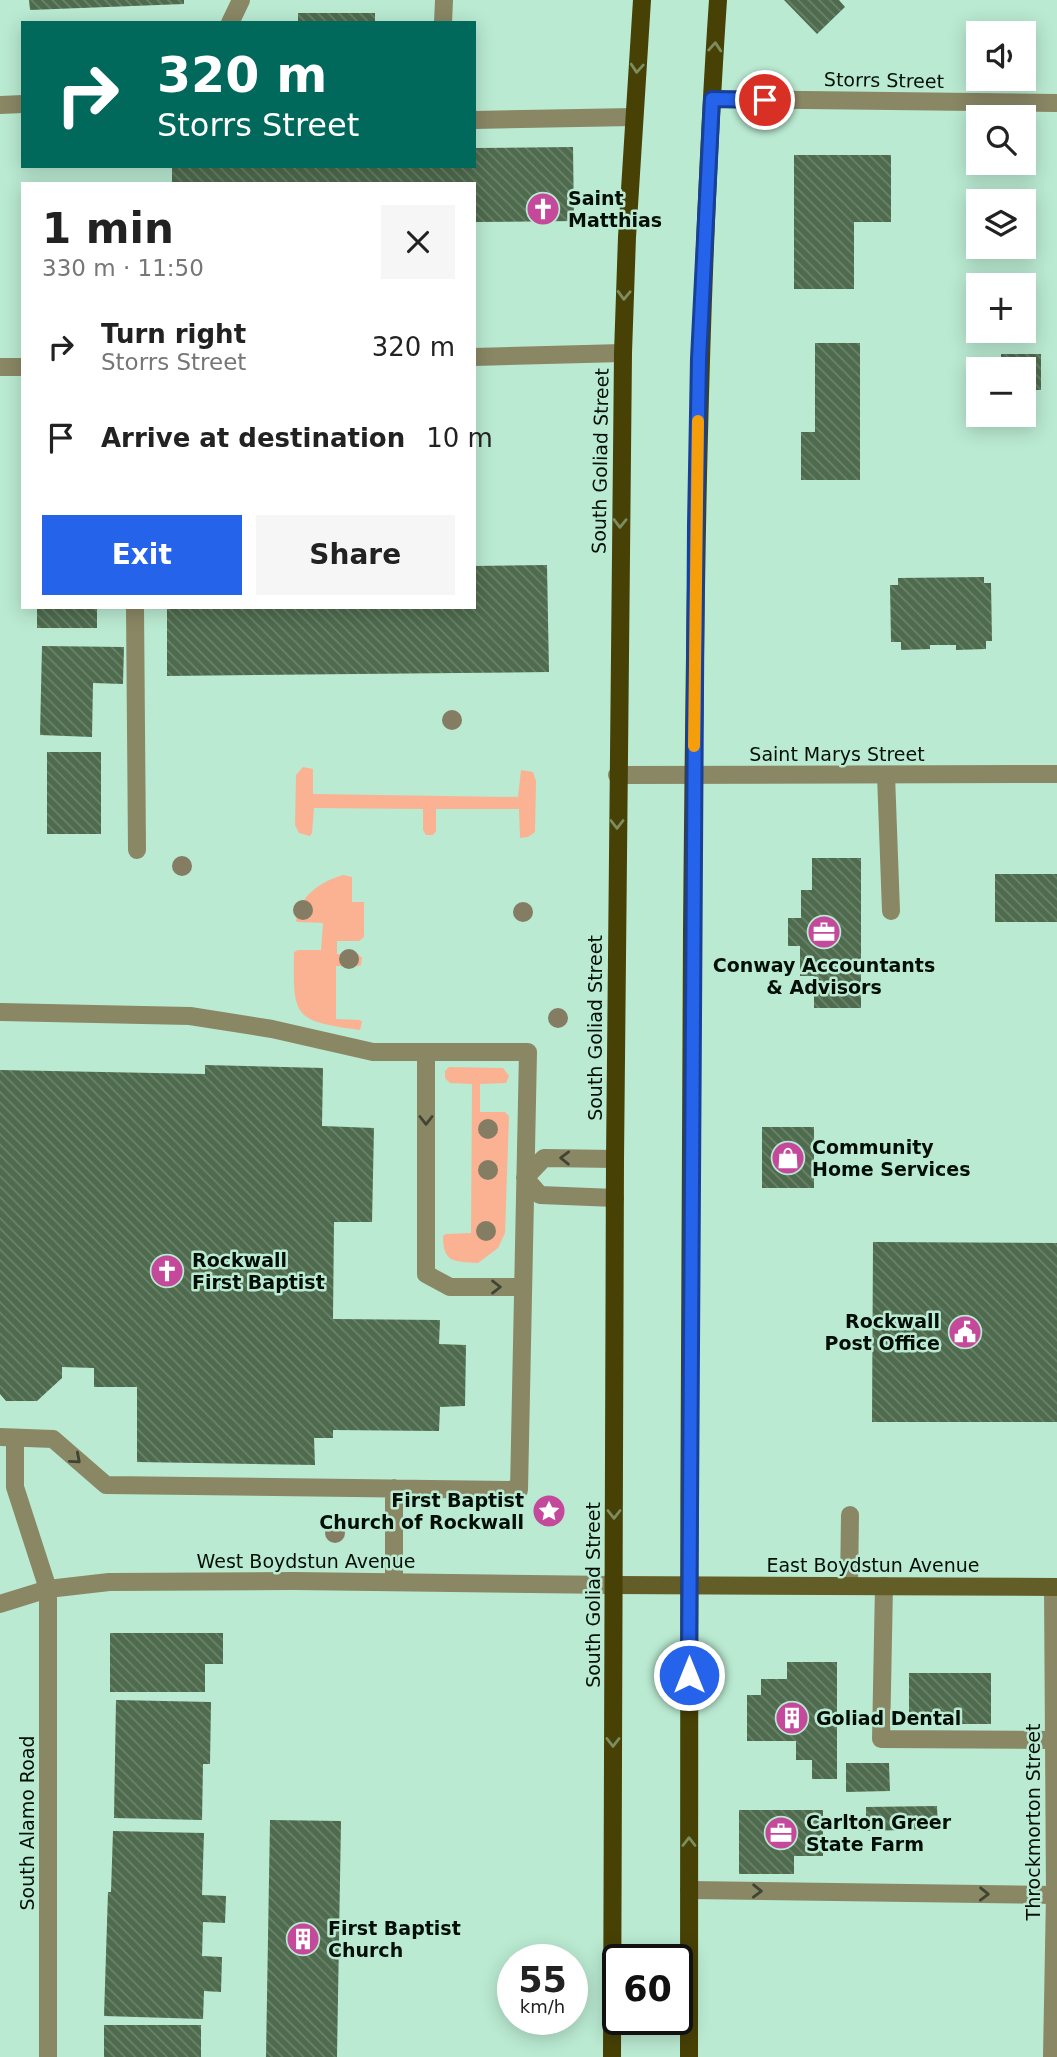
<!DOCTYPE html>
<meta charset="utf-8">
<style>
body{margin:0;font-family:"DejaVu Sans",sans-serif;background:#f6f6f6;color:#222;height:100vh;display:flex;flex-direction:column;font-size:26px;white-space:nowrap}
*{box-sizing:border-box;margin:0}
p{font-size:23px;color:#767676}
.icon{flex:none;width:38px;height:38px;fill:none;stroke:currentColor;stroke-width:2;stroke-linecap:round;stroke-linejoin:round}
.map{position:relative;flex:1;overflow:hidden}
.side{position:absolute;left:21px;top:182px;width:455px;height:427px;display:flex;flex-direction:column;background:#fff;border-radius:0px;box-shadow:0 4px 18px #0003}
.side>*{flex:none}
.banner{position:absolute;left:21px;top:21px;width:455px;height:147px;border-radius:0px;box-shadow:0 4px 18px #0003;background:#00695c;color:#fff;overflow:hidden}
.fabs{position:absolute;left:966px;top:21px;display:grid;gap:14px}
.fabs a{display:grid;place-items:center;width:70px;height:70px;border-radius:0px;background:#fff;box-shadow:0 4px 18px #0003;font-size:35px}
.speed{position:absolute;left:497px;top:1944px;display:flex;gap:14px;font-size:35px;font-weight:700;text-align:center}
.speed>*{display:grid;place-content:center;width:91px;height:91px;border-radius:50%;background:#fff;box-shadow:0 4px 18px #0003;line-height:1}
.speed small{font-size:18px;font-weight:400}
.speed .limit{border:4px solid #111;border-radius:10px;background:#fff;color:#111}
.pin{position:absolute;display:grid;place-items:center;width:60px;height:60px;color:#fff;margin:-30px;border:4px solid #fff;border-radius:50%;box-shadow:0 2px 7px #0007}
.me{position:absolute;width:77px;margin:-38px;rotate:0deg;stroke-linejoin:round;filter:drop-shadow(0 0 5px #0008)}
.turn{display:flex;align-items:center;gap:24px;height:147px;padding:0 21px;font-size:32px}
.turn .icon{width:91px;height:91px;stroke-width:2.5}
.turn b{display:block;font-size:49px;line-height:60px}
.round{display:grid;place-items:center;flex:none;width:74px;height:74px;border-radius:0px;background:#f6f6f6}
.head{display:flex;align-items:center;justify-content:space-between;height:119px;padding:0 21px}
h1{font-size:42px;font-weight:700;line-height:52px}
.primary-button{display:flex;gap:14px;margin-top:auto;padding:14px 21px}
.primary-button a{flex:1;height:80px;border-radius:0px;background:#2563eb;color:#fff;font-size:28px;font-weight:700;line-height:80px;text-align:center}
.primary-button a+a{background:#f6f6f6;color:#222}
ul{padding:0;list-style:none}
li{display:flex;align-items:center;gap:21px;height:91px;padding:0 21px}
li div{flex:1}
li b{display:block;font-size:26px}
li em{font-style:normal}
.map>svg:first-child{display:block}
.grass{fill:#fbb293}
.building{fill:url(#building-back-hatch)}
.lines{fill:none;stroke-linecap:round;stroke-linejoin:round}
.lane{stroke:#8a8765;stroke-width:18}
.street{stroke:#8a8765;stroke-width:18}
.secondary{stroke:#635e28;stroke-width:18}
.primary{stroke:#474105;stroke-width:18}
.tree{fill:#847d64}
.oneway{stroke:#7b8d61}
.oneway2{stroke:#3f4532}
.route-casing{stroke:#184099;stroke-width:18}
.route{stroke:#2563eb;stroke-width:12}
.slow{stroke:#f59e0b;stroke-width:12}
.labels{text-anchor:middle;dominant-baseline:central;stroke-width:5;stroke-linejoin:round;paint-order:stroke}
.street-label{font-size:19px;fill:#010f08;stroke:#baead2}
.poi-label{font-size:19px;font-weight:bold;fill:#010f08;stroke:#baead2;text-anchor:start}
</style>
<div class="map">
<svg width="1057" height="2057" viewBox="0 0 1057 2057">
<defs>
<pattern id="building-back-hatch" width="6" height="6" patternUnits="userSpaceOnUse" patternTransform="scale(1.75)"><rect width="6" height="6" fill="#4e6b4d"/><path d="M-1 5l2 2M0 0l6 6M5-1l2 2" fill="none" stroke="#6c826c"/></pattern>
</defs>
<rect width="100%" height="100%" fill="#baead2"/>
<path class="grass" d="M303,767L313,769V794L518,797L521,770L533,772L536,781L535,832L528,837L520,838L519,809H436V831L433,835H426L423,830V809L314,808L312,833L310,836L299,833L295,825L296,775Z
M343,875L352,877V902H364V937L359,941H337V954H358L362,958L361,965L358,966H336V1019L360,1020L362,1022L360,1030C293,1021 293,1017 294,952L298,950H321L323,923L298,922L296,921C300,895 320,882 343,875Z
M449,1067L503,1068L509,1076L506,1083L480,1084V1112H505L509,1116L505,1233L498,1248L478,1263C455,1261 443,1264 443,1236L446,1234L471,1233L472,1084L450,1083L445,1078V1071Z"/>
<path class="building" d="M29,0H184V4L30,10Z
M784,0H839L845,7L817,34Z
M298,13H375V23H298Z
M573,147L574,221L474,222V184H172V166H474V148Z
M794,155H891V222H854V289H794Z
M986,276H1019V285H986Z
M815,343H860V480H801V432H815Z
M1001,354H1041V390H1024V369H1001Z
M547,565L549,672L167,676V607H474V566Z
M984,577V583H991L992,641H986V649L956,650V645H930V649L901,650V642H891L890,585H898V578Z
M37,607H97V628H37Z
M42,646L124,647L123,684L93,683L92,737L40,735Z
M47,752H101V834H47Z
M812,858H861V1008H814V976H800V946H788V918H801V890H812Z
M995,874H1057V922H995Z
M205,1065L323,1068L322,1126L374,1128L372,1222H334L333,1319L440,1320L439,1344L466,1345L465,1406L440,1407L439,1431L333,1430V1438H314L315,1465L137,1462V1387H94V1368L62,1367V1378L37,1401H6L0,1394V1070L205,1074Z
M762,1127H814V1188H762Z
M873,1242L1057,1243V1422H872Z
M110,1633H223V1664H205V1692H110Z
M787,1662H837V1779H812V1760H796V1741H747V1695H761V1679H787Z
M909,1673H991V1724H909Z
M116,1700L211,1702L210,1764H203L202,1820L114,1818Z
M846,1763H889L890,1791L846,1792Z
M937,1806L938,1829L866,1831V1807Z
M739,1810H823V1856H794V1874H739Z
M270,1820L341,1821L337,2057H266Z
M113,1831L204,1833L202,1895L226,1896L225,1923L203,1922L202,1956L222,1957L221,1992L204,1991L203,2019L104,2016L108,1892H111Z
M104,2025H201V2057H104Z"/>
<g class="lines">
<path class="lane" d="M230,23L241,0
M443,23L444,0
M0,105L23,104
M474,120L634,117
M135,607L137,850
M886,775L891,911
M0,1012L190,1016L272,1029L373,1052H528L519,1490L106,1485L53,1439L0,1437
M426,1052V1274L450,1287H523
M615,1159L544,1158L525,1178L540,1195L615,1198
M15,1438V1487L48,1589
M394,1488V1582
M849,1586L850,1515
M884,1586L881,1739L1055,1740
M689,1890L1055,1895"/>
<path class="street" d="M712,99L1057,103
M474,357L623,353
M0,367H23
M617,775L1057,774
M0,1604L48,1589L109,1582L294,1581L614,1585
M48,2057V1589
M1052,2057L1055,1895L1053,1587"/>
<path class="secondary" d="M614,1585L1057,1587"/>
<path class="primary" d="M612,2057L615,1159L623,353L627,237L642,0
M689,2057C689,1681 689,1306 692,930C695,620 697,310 718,0"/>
</g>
<g class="tree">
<circle cx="452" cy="720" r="10"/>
<circle cx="182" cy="866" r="10"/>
<circle cx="303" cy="910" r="10"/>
<circle cx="523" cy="912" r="10"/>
<circle cx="349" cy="959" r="10"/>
<circle cx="558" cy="1018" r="10"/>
<circle cx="488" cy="1129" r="10"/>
<circle cx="488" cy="1170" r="10"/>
<circle cx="486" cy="1231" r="10"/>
<circle cx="335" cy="1533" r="10"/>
</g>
<defs><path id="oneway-chevron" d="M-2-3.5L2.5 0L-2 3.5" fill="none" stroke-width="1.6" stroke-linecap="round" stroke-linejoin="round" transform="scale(1.75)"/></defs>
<g class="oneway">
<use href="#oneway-chevron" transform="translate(715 47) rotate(-86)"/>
<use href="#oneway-chevron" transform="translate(637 68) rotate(94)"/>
<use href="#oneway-chevron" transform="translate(624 295) rotate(92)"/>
<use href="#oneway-chevron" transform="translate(620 523) rotate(91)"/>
<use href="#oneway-chevron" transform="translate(617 824) rotate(90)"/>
<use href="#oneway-chevron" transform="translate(614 1514) rotate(90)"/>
<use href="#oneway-chevron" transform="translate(613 1742) rotate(90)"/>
<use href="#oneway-chevron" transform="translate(689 1842) rotate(-90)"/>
</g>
<g class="oneway2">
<use href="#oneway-chevron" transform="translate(426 1120) rotate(90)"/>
<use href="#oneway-chevron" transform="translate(565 1158) rotate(-179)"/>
<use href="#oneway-chevron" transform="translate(496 1287)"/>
<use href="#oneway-chevron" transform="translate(76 1459) rotate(41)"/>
<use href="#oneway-chevron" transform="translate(757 1891) rotate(1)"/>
<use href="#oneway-chevron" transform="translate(984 1894) rotate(1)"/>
</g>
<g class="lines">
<defs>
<path id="route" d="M689,1675L696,525L699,359L712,99L765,100"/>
</defs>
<use href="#route" class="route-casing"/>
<use href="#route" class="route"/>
<path class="slow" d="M694,746L698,421"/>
</g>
<defs>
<symbol id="church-disc" viewBox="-11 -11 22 22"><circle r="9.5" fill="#c5499a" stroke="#baead2"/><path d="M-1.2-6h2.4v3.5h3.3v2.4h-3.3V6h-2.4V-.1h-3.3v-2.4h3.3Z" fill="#fff"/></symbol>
<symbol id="office-disc" viewBox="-11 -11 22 22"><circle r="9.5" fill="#c5499a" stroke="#baead2"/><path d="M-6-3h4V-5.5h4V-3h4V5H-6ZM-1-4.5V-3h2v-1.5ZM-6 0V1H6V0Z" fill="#fff"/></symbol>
<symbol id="shop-disc" viewBox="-11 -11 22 22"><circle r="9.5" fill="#c5499a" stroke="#baead2"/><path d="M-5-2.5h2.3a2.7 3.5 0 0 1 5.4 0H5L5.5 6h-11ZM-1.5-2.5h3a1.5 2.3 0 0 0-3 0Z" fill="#fff"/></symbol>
<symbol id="civic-disc" viewBox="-11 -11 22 22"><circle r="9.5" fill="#c5499a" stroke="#baead2"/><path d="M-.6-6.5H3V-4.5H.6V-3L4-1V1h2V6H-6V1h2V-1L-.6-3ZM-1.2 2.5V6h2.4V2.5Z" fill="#fff"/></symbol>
<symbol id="sight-disc" viewBox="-11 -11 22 22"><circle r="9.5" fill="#c5499a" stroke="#baead2"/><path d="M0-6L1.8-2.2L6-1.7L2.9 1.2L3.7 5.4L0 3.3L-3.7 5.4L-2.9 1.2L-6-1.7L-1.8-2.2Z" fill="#fff"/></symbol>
<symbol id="building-disc" viewBox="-11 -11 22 22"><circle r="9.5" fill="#c5499a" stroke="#baead2"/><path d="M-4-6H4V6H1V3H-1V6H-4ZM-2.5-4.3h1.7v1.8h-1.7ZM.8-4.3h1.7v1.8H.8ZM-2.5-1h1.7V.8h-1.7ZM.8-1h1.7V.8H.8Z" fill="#fff"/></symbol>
</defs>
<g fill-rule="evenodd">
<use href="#church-disc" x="524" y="190" width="38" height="38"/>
<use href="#office-disc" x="805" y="913" width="38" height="38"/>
<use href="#shop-disc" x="769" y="1139" width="38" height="38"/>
<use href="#church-disc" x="148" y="1252" width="38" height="38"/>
<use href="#civic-disc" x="946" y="1313" width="38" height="38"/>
<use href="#sight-disc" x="530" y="1492" width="38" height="38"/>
<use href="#building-disc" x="773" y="1699" width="38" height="38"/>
<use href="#office-disc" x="762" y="1814" width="38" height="38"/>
<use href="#building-disc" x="284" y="1920" width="38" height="38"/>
</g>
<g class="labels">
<g class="street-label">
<text transform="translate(884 80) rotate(1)">Storrs Street</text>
<text transform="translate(600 461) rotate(-89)">South Goliad Street</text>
<text x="837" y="754">Saint Marys Street</text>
<text transform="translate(595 1028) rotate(-90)">South Goliad Street</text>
<text x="306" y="1561">West Boydstun Avenue</text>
<text x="873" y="1565">East Boydstun Avenue</text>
<text transform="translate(593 1595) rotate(-90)">South Goliad Street</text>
<text transform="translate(1033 1822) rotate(-90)">Throckmorton Street</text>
<text transform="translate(27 1823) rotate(-90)">South Alamo Road</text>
</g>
<g class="poi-label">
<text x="568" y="198">Saint<tspan x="568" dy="22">Matthias</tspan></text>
<text x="824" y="965" text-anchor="middle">Conway Accountants<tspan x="824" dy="22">&amp; Advisors</tspan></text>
<text x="812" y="1147">Community<tspan x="812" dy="22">Home Services</tspan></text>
<text x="192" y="1260">Rockwall<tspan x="192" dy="22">First Baptist</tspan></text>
<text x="940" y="1321" text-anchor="end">Rockwall<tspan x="940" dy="22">Post Office</tspan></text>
<text x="524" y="1500" text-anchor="end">First Baptist<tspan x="524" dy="22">Church of Rockwall</tspan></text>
<text x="816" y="1718">Goliad Dental</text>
<text x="806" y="1822">Carlton Greer<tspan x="806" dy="22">State Farm</tspan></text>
<text x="328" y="1928">First Baptist<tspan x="328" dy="22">Church</tspan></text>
</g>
</g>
</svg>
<div class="fabs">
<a><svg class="icon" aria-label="sound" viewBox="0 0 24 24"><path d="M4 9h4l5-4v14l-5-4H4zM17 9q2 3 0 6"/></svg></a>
<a><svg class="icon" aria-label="search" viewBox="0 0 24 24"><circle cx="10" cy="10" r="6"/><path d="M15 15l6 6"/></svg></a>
<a><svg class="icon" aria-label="layers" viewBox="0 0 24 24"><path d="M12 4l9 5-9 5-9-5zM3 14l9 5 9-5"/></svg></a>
<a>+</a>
<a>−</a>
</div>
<div class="speed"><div>55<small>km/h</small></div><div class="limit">60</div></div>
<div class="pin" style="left:765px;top:100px;background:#d93025"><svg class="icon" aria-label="arrive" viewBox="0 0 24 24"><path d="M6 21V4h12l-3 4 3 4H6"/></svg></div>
<svg class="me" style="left:689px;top:1675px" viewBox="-20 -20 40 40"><circle r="17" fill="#2563eb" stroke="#fff" stroke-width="3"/><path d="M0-11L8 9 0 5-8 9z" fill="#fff"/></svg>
<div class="banner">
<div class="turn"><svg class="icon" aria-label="right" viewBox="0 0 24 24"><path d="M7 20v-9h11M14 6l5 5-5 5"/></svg><div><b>320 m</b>Storrs Street</div></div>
</div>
<section class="side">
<div class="head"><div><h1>1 min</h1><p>330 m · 11:50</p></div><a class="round"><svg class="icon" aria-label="close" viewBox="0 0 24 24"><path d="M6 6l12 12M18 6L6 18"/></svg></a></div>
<ul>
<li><svg class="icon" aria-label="right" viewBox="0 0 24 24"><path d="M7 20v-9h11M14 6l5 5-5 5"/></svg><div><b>Turn right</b><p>Storrs Street</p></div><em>320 m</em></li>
<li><svg class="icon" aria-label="arrive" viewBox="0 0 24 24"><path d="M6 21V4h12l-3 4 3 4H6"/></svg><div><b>Arrive at destination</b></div><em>10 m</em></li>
</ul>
<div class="primary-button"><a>Exit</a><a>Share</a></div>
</section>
</div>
